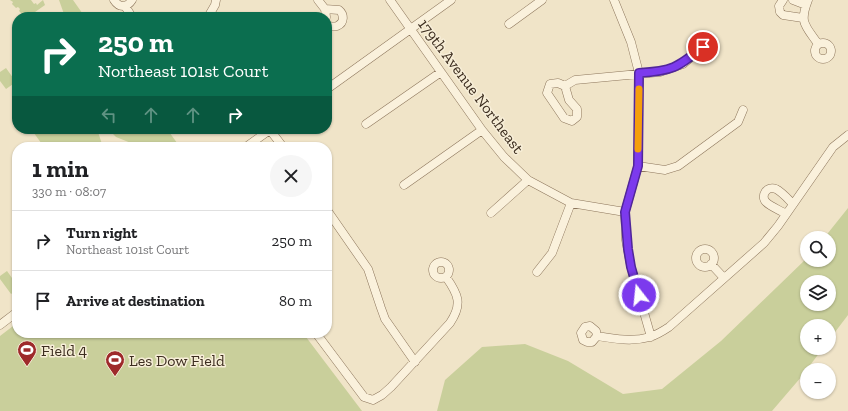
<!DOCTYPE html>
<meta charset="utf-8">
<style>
body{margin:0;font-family:"Zilla Slab",serif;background:#f6f6f6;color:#202124;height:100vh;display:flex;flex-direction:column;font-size:15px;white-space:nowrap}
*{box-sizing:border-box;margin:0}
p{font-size:13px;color:#757577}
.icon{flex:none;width:22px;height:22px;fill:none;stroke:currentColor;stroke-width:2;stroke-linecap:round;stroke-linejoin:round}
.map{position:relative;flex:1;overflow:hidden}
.sheet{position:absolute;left:12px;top:142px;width:320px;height:196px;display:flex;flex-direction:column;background:#fff;border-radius:16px;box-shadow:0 1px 3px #0004}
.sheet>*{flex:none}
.hud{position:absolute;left:12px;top:12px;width:320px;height:122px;border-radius:16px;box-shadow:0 1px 3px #0004;background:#0b6e4f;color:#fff;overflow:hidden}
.buttons{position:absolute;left:800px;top:231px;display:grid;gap:8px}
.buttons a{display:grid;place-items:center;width:36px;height:36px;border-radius:50%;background:#fff;box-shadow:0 1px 3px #0004;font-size:20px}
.pin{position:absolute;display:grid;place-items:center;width:34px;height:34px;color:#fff;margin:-17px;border:2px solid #fff;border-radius:50%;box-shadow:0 1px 4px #0007}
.me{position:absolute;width:44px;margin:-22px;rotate:344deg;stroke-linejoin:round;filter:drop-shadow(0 0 3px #0008)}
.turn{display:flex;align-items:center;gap:14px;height:84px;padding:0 20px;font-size:18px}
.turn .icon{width:52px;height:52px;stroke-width:2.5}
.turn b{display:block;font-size:28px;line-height:34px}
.lanes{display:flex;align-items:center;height:38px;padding:0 20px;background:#0003;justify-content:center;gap:20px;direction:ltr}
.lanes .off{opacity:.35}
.round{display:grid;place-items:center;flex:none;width:42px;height:42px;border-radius:21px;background:#f6f6f6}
.head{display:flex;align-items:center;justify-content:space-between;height:68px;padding:0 20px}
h1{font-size:24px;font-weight:700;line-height:30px}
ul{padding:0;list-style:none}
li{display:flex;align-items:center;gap:12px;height:60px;padding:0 20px;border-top:1px solid #e0e0e0}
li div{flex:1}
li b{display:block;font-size:15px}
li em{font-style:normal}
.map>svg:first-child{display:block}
.green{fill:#c9cf9b;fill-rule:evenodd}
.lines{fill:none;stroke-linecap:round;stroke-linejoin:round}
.minor-casing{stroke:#8d765c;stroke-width:9}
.minor{stroke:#faf1dc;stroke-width:8}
.route-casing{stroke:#51269a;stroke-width:10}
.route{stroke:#7c3aed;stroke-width:7}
.slow{stroke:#f59e0b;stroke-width:7}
.labels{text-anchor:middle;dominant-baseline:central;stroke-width:3;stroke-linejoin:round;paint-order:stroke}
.street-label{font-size:16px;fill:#3d2e20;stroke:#f7eed8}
.poi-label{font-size:16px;fill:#3d2e20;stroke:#f7eed8;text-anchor:start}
</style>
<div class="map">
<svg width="848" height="411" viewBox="0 0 848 411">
<rect width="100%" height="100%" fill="#f0e4c8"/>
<path class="green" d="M10,0H31L34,4L36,3L37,5L43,0L45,5L28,17H19L22,14L19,11L20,9L18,7L16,8L12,4L13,2Z
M59,0H73L85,17H65Z
M6,68L16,82L6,89L0,81V72Z
M31,129H40L41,131L44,129H48L52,134L58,129H97L103,147H44Z
M108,129H167L180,147H141L116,137Z
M848,208V315L829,340V326H807V348H823L802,376L772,411H437L445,380L482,347L525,344L568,361L623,394L662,389L721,341L807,258V260H829V238H824ZM807,282H829V304H807Z
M7,271L17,285V290L11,294L0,279V276Z
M17,323V333H303L362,411H0V336Z"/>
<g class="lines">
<defs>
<path id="minor" d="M114,0C119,8 127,8 132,0
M318,0L325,9L326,17
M390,0L482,130L504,157L528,180L571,203L625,212
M614,0L631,42L639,73L638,166L625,212L626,240L631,267L651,337
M783,0L779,6L780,12L783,15L803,18
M793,0L806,5
M808,0C799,23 805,25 818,44
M125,6L132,17
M325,9L339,10C344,14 345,23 337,26C334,27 330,26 327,26
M208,17L215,5L216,0
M509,24L542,0
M815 51a8 8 0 1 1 16 0a8 8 0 1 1-16 0Z
M565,86L569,100L577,109V117L572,121L564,118L547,93L550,84L558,83L565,86L575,80L660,72L683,64L703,47
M327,89L451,0
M366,124L441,72
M270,130L283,147
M246,147L271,129
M638,166L665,170L678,166L738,122L743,110
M404,185L482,130
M327,210L368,269L381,308L385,319L415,362
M491,213L528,180
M786,214C780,210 771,207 766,202C760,196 767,185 776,189C782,192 788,199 793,204
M696 258a9 9 0 1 1 18 0a9 9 0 1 1-18 0Z
M433 270a8 8 0 1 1 16 0a8 8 0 1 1-16 0Z
M711,264L724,278
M537,272L552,253L571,203
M0,325L17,312
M316,333L364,397L373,400L382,395L391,387L450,323C463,304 458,294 446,277
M597,336L592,342H587L583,340L581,333L585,327L590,326L596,331L597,336C615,339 632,342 650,337C656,335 663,331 669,327L764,243L778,226L833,147L848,135"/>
</defs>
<use href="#minor" class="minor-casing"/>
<use href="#minor" class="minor"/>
</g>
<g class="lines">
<defs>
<path id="route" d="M639,295L631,267L628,249L625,212L638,166L639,73C672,71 677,68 703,47"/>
</defs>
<use href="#route" class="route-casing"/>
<use href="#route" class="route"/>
<path class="slow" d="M638,149L639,89"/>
</g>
<defs>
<symbol id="stadium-pin" viewBox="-11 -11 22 30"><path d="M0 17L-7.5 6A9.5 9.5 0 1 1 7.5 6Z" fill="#9e2a2b" stroke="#f7eed8"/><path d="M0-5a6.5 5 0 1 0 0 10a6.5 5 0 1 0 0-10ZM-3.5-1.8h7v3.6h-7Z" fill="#fff"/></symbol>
</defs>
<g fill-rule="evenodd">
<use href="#stadium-pin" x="16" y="339" width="22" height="30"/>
<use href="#stadium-pin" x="104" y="349" width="22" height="30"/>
</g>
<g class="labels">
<g class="street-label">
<text transform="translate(471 86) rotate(53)">179th Avenue Northeast</text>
</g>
<g class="poi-label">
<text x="41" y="350">Field 4</text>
<text x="129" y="360">Les Dow Field</text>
</g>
</g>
</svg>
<div class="buttons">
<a><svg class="icon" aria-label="search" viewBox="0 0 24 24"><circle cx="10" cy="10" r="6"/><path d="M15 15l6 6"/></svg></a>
<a><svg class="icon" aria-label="layers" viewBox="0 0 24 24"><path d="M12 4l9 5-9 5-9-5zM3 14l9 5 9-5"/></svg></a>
<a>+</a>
<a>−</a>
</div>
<div class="pin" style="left:703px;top:47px;background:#d93025"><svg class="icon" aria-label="arrive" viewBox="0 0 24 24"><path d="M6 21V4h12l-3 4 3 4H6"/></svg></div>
<svg class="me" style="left:639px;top:295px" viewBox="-20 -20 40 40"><circle r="17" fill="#7c3aed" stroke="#fff" stroke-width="3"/><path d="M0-11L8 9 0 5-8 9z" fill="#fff"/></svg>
<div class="hud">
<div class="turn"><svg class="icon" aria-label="right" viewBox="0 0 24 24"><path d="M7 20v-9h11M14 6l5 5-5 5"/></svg><div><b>250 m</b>Northeast 101st Court</div></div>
<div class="lanes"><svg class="icon off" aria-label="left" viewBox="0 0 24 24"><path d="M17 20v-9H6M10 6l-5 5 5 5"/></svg><svg class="icon off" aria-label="ahead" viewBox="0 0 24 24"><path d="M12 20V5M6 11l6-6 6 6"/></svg><svg class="icon off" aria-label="ahead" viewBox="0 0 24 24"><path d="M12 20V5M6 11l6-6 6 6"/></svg><svg class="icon" aria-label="right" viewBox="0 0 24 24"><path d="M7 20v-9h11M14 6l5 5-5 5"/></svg></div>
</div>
<section class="sheet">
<div class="head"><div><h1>1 min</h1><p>330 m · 08:07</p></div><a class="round"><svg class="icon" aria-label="close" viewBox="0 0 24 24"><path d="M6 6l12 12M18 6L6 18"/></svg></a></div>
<ul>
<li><svg class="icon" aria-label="right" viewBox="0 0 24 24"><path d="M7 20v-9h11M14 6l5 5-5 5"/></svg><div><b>Turn right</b><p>Northeast 101st Court</p></div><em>250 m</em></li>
<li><svg class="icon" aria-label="arrive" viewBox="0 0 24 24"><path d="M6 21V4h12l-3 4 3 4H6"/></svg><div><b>Arrive at destination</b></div><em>80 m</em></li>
</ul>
</section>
</div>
